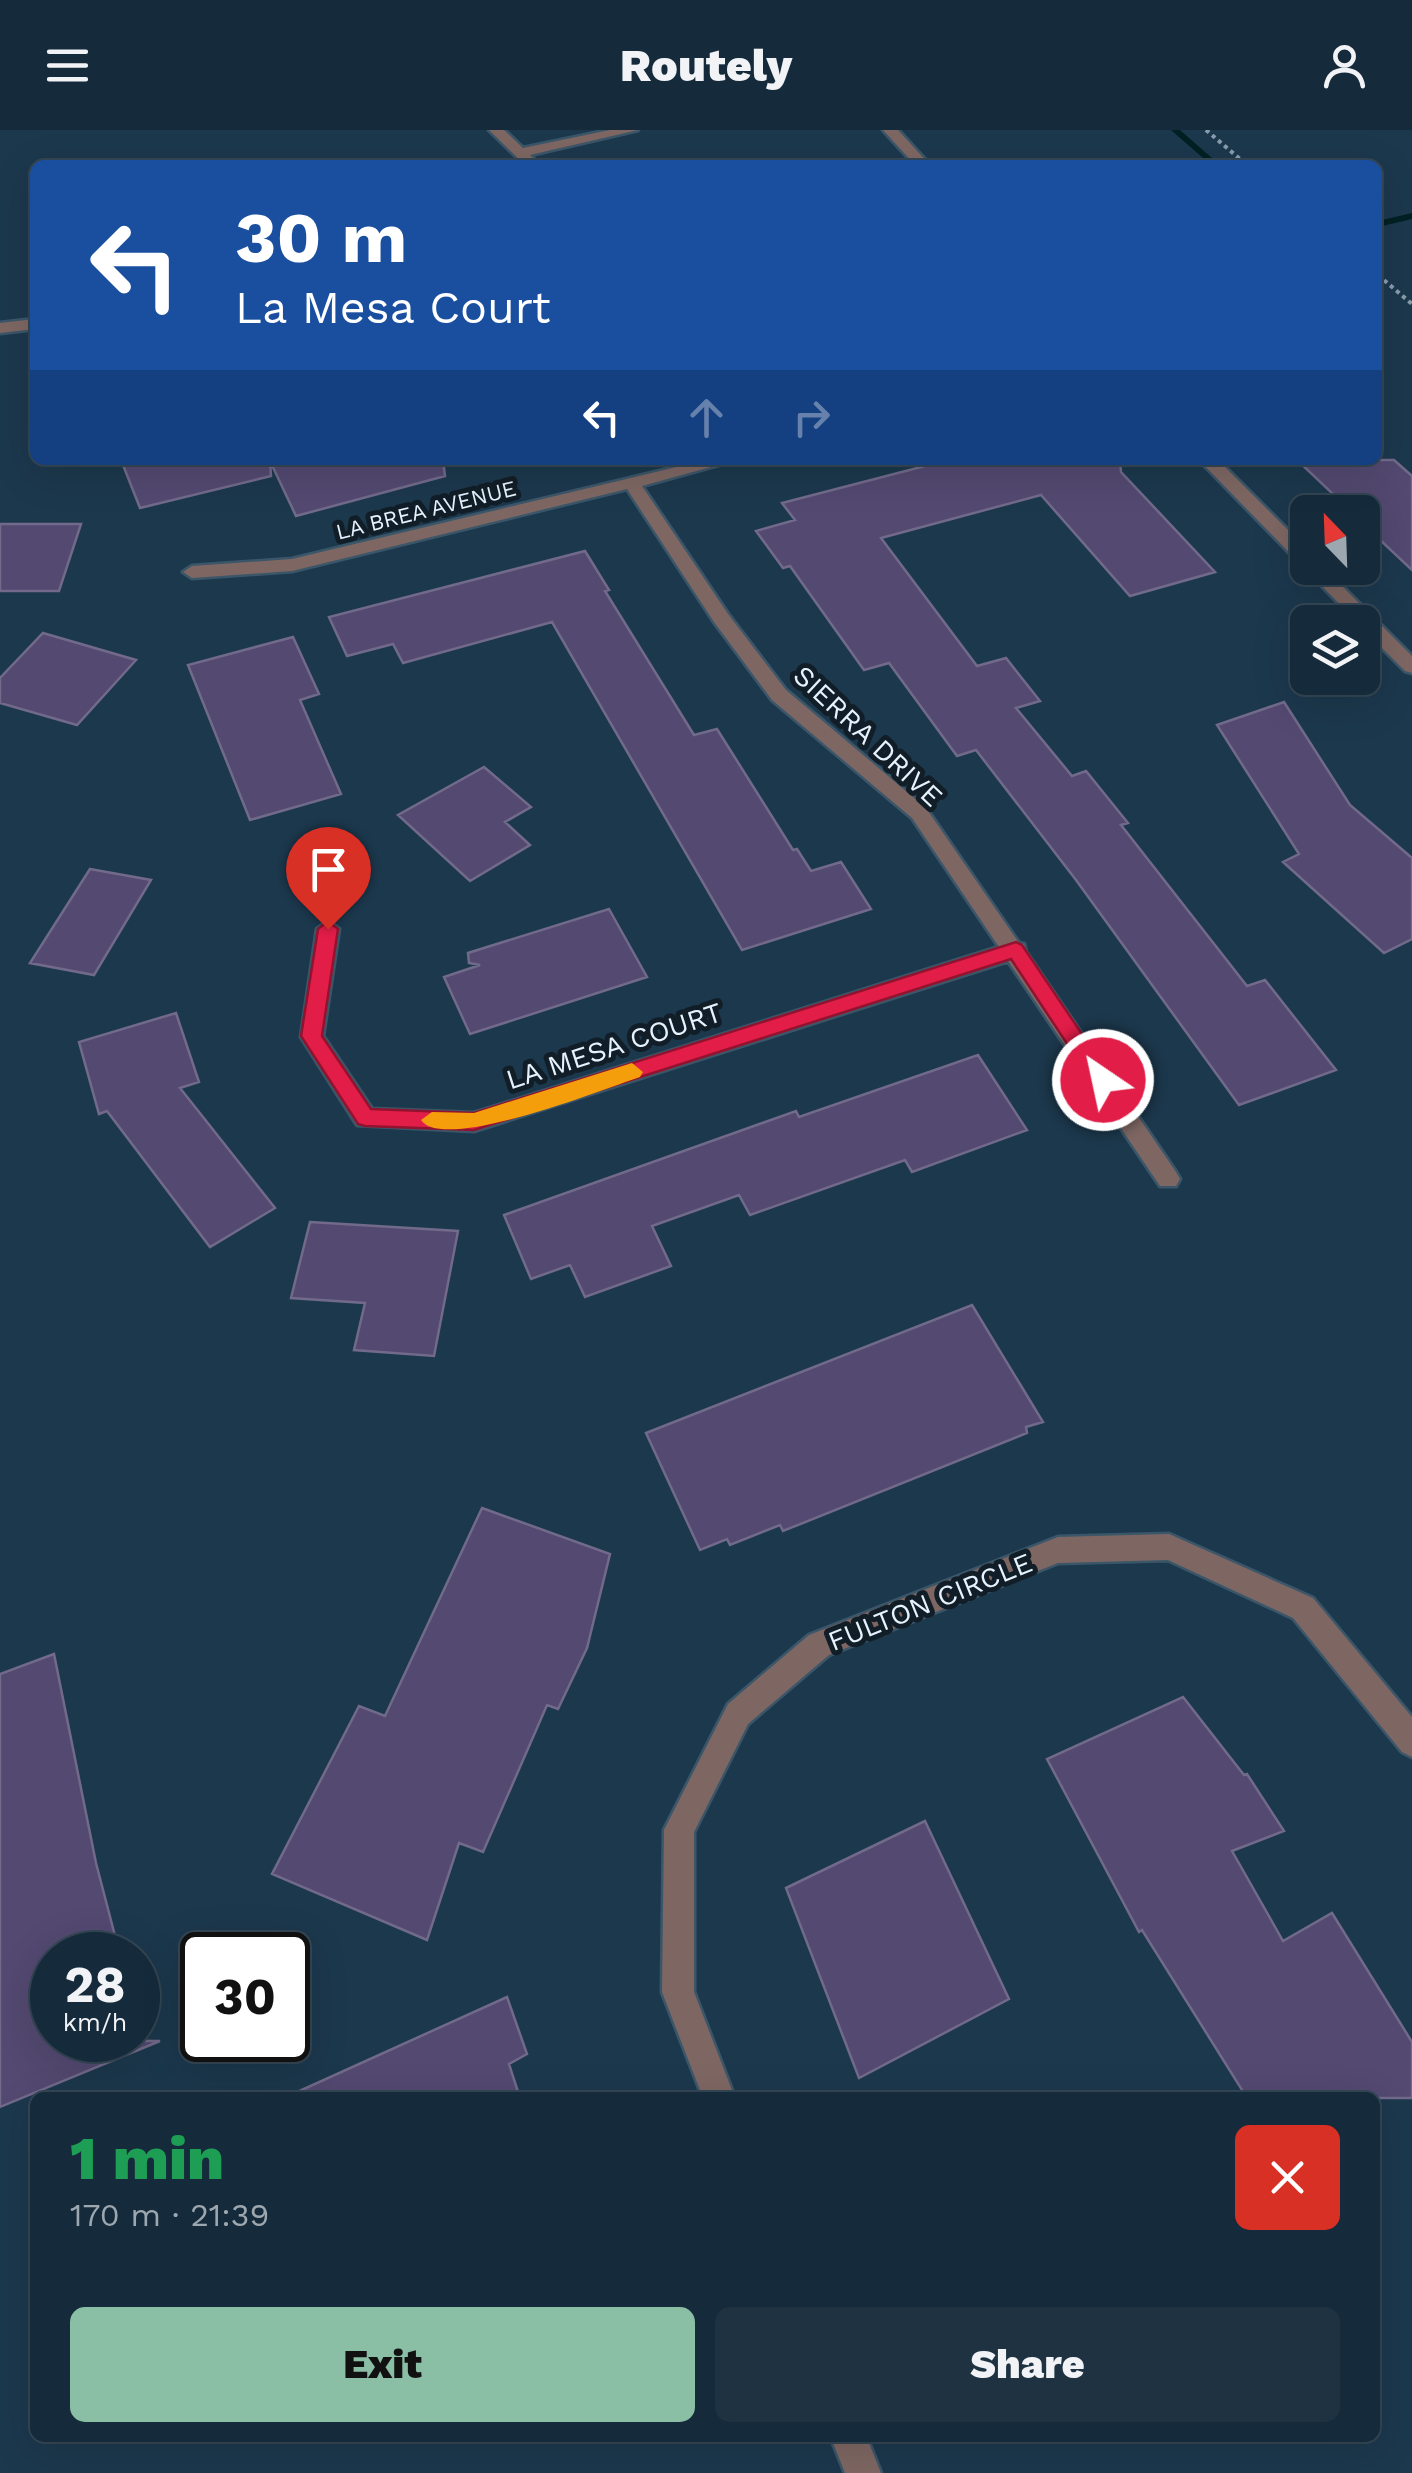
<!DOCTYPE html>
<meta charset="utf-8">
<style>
body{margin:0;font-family:"Work Sans",sans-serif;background:#1e3242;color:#f1f3f6;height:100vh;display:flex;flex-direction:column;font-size:38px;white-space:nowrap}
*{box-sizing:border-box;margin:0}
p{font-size:32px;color:#9da7af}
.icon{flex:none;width:55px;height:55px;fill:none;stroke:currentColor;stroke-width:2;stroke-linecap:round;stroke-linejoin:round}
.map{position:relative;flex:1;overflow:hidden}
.side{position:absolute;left:30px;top:1962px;width:1350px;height:350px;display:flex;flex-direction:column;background:#152a3a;border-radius:15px;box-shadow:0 10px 40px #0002,0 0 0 2px #344654}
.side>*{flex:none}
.guide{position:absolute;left:30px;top:30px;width:1352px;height:305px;border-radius:15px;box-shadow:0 10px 40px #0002,0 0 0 2px #344654;background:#1a4fa0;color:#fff;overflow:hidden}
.needle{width:65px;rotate:337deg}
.controls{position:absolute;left:1290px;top:365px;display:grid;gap:20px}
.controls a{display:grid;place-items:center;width:90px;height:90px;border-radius:15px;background:#152a3a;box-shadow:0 10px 40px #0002,0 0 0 2px #344654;font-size:50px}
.speed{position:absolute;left:30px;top:1802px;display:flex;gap:20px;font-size:50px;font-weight:700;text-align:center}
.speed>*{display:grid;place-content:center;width:130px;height:130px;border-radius:50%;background:#152a3a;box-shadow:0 10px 40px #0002,0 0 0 2px #344654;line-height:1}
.speed small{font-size:25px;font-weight:400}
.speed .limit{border:5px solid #111;border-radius:15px;background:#fff;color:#111}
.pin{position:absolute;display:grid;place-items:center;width:85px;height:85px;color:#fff;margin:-102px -42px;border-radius:50% 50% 50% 0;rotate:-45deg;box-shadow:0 0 10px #0007}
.pin .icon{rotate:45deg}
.me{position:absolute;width:110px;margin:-55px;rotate:326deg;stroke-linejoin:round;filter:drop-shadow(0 0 8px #0008)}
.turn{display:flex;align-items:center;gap:35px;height:210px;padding:0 40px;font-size:45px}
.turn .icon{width:130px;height:130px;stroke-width:2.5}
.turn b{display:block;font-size:70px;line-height:85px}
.lanes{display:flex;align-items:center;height:95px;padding:0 40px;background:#0003;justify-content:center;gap:50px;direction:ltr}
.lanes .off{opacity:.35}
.round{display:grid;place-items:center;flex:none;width:105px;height:105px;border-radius:15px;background:#1e3242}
.head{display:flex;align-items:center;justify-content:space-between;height:170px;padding:0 40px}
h1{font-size:60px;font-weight:800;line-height:75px;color:#1e9e55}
.action{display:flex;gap:20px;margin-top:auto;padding:20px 40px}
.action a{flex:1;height:115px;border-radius:15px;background:#8abfa5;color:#111;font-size:40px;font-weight:800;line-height:115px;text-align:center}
.action a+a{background:#1e3242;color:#f1f3f6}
header{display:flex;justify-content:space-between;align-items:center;height:130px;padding:0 40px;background:#152a3a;font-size:45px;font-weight:800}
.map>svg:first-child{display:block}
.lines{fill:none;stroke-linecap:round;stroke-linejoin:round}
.stream{fill:#002023;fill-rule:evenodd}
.building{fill:#534971;stroke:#716a8a;stroke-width:2.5}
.minor-casing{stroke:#3c5669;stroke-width:5}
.path{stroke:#889cac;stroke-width:4;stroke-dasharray:4 4;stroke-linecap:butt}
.minor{fill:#7e6763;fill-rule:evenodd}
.route{fill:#e11d48;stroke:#92132f;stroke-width:2.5}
.slow{fill:#f59e0b}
.labels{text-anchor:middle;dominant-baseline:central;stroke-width:10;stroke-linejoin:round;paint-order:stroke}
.far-street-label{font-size:22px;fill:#e6f3fe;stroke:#121e27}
.street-label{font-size:28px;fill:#e6f3fe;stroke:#121e27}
</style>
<header><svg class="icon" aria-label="menu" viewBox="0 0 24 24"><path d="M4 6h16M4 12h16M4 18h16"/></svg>Routely<svg class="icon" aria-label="person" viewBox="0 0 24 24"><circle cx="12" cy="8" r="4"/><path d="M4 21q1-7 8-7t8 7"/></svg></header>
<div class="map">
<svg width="1412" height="2343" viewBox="0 0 1412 2343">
<rect width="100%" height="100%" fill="#1c384d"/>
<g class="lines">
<path class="stream" d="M1171,0H1180L1220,35H1211Z
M1412,83V89L1378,97V91Z"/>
</g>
<path class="building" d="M121,330H443L445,346L296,386L270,331L271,346L140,378Z
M948,330H1120L1121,342L1215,442L1130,466L1041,365L881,408L977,536L1006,528L1040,571L1016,578L1072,646L1086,641L1128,693L1121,695L1247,856L1265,850L1336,940L1239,975L1076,750L976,620L957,626L889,533L864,540L790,436L783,438L756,401L795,390L782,373Z
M1297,330H1394L1412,346V440L1362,393V382H1352Z
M0,394H81L59,461H0Z
M585,421L609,460L605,461L694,605L717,599L793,720L797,719L811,741L841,732L871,779L742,820L552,492L403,533L393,514L347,526L329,487Z
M43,503L136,530L77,595L0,573V548Z
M293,507L319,564L300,570L341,664L250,690L188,535Z
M1284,572L1350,675L1412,728V809L1384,823L1283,732L1299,724L1217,595Z
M484,637L531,677L505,692L530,715L470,751L398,685Z
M90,739L151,750L94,845L30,833Z
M609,779L647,847L470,904L444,847L480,835L469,833L468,823Z
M176,883L199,952L180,958L275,1078L210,1117L107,981L99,984L79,912Z
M978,925L1027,1000L912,1042L905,1030L750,1085L739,1065L652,1096L671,1136L585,1167L570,1135L531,1149L504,1085L796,981L799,987Z
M310,1092L458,1101L434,1226L354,1220L365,1173L291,1168Z
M972,1175L1043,1292L1026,1297L1027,1303L783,1401L780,1395L730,1415L727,1409L700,1420L646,1303Z
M482,1378L610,1424L587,1518L558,1579L547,1575L483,1722L459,1713L427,1810L272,1744L359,1576L385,1586Z
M54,1524L96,1733L120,1825H52V1910L160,1911L0,1977V1544Z
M1183,1567L1244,1645L1247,1644L1284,1701L1232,1721L1283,1811L1332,1783L1412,1912V1968H1247L1142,1800L1139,1802L1047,1629Z
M925,1691L1009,1869L859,1948L786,1758Z
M507,1867L527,1924L509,1934L520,1968H284Z"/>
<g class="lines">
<defs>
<path id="minor" d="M489,0H504L523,18L610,0H638L530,25L540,35H525Z
M883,0H898L930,35H915Z
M35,189V199L0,203V193Z
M706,330H736L642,356L728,484L786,560L926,678L1019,813L1024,814L1026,822L1176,1042L1180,1049L1176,1056H1160L1008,831L474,1001L357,995L301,907L317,799L328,791L339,799L323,906L372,979L474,983L999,817L912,688L772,570L714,492L627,359L292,441L192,448L183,442L192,436L292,429Z
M1199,330H1218L1308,420V438H1324L1412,526V543L1405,541L1362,498V492H1357Z
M1169,1404L1313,1468L1412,1587V1627L1402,1622L1293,1488L1168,1430L1058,1433L829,1525L748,1594L694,1702V1862L735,1968H703L662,1862L664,1700L728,1574L809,1505L1058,1407Z
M831,2308H867L881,2343H845Z"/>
</defs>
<use href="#minor" class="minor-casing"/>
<path class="path" d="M1206,0L1247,35
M1378,145L1412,174"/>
<use href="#minor" class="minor"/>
</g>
<path class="route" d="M328,791L338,799L322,906L371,979L474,983L1016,812L1022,815L1113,950L1103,959L1095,956L1011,829L474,1000L365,996L358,994L301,906L318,799Z"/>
<path class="slow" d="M632,933L643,942L640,947C604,959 443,1023 421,990L432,982L474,983Z"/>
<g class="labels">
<g class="far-street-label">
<text transform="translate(426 380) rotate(-14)">LA BREA AVENUE</text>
</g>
<g class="street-label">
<text transform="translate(868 606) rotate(43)">SIERRA DRIVE</text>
<text transform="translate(614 916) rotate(-18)">LA MESA COURT</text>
<text transform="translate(930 1472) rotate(-22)">FULTON CIRCLE</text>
</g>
</g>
</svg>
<div class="controls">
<a><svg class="needle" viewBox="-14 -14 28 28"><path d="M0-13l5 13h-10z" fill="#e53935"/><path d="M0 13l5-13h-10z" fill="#9da7af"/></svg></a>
<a><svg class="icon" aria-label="layers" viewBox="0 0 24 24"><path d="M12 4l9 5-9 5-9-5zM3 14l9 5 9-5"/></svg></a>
</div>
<div class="speed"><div>28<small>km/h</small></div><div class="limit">30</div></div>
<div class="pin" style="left:328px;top:799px;background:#d93025"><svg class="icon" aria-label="arrive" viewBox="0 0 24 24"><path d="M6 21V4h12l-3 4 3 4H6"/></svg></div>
<svg class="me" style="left:1103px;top:950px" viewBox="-20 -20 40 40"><circle r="17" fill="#e11d48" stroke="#fff" stroke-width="3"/><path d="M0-11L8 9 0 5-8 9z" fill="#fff"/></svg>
<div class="guide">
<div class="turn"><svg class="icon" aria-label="left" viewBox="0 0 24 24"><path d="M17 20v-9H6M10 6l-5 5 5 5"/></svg><div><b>30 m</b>La Mesa Court</div></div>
<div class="lanes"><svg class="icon" aria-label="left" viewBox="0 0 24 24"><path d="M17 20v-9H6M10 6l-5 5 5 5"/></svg><svg class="icon off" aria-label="ahead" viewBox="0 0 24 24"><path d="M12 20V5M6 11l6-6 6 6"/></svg><svg class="icon off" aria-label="right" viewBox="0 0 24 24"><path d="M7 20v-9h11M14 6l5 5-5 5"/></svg></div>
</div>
<section class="side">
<div class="head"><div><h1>1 min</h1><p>170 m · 21:39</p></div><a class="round" style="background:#d93025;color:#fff"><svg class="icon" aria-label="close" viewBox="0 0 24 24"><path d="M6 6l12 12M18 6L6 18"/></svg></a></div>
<div class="action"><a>Exit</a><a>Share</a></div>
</section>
</div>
